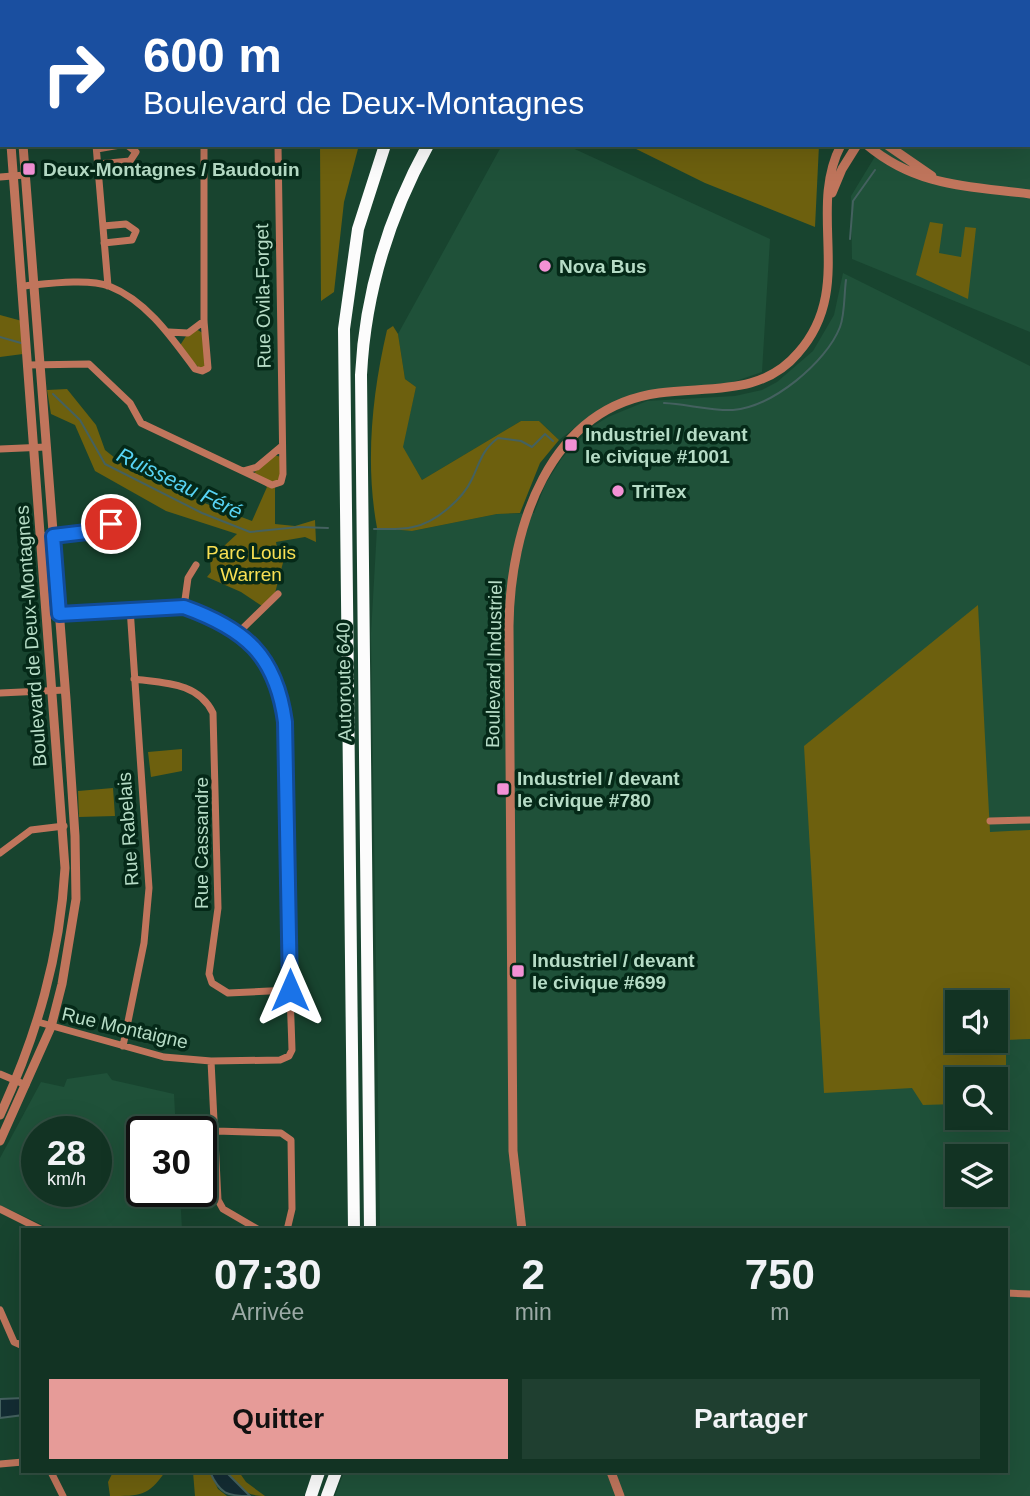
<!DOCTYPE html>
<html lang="fr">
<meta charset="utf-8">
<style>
body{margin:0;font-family:Helvetica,sans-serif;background:#1f3f30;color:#f1f3f6;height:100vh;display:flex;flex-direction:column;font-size:26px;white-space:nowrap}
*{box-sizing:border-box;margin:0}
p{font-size:23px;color:#9caaa6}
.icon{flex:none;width:38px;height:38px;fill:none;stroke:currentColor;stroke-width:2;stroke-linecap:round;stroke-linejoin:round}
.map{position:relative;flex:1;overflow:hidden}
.sheet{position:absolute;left:21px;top:1228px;width:987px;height:245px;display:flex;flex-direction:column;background:#123323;border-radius:0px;box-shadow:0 7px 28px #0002,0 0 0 2px #314e41}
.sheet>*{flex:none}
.banner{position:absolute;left:0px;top:0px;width:1031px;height:147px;box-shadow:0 7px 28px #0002,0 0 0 2px #314e41;background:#1a4fa0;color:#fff;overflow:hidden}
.controls{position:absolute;left:945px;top:990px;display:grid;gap:14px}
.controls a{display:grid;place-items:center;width:63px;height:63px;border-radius:0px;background:#123323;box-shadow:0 7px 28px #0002,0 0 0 2px #314e41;font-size:35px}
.speed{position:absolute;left:21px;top:1116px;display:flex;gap:14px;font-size:35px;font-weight:700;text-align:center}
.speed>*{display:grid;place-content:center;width:91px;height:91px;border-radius:50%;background:#123323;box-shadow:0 7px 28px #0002,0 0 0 2px #314e41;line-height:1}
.speed small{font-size:18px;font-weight:400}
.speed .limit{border:4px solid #111;border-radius:10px;background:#fff;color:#111}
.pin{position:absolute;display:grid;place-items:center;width:60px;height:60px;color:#fff;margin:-30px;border:4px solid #fff;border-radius:50%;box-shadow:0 2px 7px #0007}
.me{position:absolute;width:77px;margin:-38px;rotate:0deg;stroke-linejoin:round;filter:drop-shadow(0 0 5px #0008)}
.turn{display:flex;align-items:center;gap:24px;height:147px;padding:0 28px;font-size:32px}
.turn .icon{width:91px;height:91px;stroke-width:2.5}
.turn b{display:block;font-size:49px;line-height:60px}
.eta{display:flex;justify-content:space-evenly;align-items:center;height:119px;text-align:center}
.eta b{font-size:42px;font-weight:700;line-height:49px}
.button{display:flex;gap:14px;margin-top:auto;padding:14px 28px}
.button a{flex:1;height:80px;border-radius:0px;background:#e69b98;color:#111;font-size:28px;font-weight:700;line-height:80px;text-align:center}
.button a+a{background:#1f3f30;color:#f1f3f6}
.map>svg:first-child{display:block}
.built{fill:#1f5139;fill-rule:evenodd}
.green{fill:#6d600e;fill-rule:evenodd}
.water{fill:#132c33;stroke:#44615f;stroke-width:2}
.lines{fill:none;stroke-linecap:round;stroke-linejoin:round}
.stream{stroke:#44615f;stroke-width:2}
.minor{stroke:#c0755c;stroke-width:7}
.tertiary{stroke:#c0755c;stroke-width:9}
.motorway{stroke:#fcfcfc;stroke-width:12}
.route-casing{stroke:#114b97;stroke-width:18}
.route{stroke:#1a73e8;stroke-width:12}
.poi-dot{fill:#f391d5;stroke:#052918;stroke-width:2.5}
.labels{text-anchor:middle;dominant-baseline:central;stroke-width:7;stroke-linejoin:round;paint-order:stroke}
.poi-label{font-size:19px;font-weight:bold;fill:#b6dcc6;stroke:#052918;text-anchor:start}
.street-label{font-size:19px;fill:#b6dcc6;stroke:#052918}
.park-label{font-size:19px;fill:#f9e053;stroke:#052918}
.water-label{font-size:21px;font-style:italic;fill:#57d3f4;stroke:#052918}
</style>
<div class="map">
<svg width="1030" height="1496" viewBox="0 0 1030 1496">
<rect width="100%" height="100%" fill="#18442f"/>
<path class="built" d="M972,0H1030V332L852,259L851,196L882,145H1029V2Z
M502,145H566L770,239L762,372L730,383L633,394L586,419L559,440L539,421H521L422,480L402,447L416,387L405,379L398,334Z
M843,273L1030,366V1496H335L344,1472H1006V1230H380L371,634L377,528L412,531L497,514L534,513L546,483L562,458L589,429L608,417L647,401L735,396L762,390L777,382L813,351L834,315ZM957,1003H996V1041H957ZM957,1080H996V1118H957ZM957,1157H996V1195H957Z
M107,1073L112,1080L174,1094L176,1132H142V1192H180L182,1230H53L0,1205V1158L41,1082L64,1087L67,1079ZM37,1132H96V1192H37Z"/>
<path class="green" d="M320,145H359L344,202L334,292L321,301Z
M628,145H819L815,227L705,183Z
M930,222L943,224L939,253L961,257L965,227L976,228L968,299L916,275Z
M0,315L22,321L23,354L0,357Z
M393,326L398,334L405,379L416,387L403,447L422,480L521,421H539L559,440L540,463L520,513L497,514L412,531L377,528C365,463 372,394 387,330Z
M196,329L206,335L210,361L202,371L179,347L188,333Z
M67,389L96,425L105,450L125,466L199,501L252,521L267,487L254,475L257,467L274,455L281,457L283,474L275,487V524L295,526L315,520L316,542L305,537L276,542L277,548L285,555L275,593L262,606L241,592L207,577L211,572L210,559L237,534L166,511L95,471L75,425L51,414L47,390Z
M978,605L990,832L1030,830V1039L1006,1040V1104H996V1080H957V1104L923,1105L912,1088L824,1093L804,746ZM957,1003H996V1041H957Z
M182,749V771L151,777L148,752Z
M113,788L115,816L79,817L78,791Z
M113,1472H165C148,1496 141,1496 110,1496L108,1482Z
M193,1472H210L218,1489L227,1496H195Z
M226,1472H239L246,1482L265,1496C244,1496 239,1487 226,1472Z"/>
<path class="water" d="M23,1398V1415L0,1418V1399Z
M210,1472H226L250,1496C227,1496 220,1494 210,1472Z"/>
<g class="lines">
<path class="stream" d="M981,2L997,0
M850,239L853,201L875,170
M0,337L21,343
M53,394L80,420L105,464L202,513L250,532L299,527L328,528
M664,403C686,404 711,411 733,410C772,407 826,363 840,327C845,314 844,294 846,280
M374,529C387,529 401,530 413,527C435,523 463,499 472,479C480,462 482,450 498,438L521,441L532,447L545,434L553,441"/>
<path class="minor" d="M162,0L166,2
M96,145L108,286
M97,149L120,145
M98,164L130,161L136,152L127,145
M0,177L25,175
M103,226L126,224L136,231L132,240L104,243
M22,286C45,284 88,278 109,286C147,301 172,338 195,369L202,371L208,368L204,321V145
M169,332L188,333L204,321
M28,365L89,364L130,403L141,423L272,485L281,482L283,474L278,145
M0,449L46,447
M243,471L257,467L282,446
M42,536L95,532L111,524
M184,607L188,578L196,565
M239,632L278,594
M134,679C164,683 198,682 213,713L218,908L209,974L212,983L228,993L290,990
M0,693L65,690
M990,821L1030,820
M0,853L31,830L64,826
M38,1022L164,1057L211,1061L280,1060L289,1056L292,1050C290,980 285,909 285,838C285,799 293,726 280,691C265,649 228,616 185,607C150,600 86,613 47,615
M123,1046L144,943L149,888L130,608
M211,1061L218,1200L223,1209L259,1230
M0,1074L26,1085
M216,1131L281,1133L291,1140L292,1209L287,1230
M0,1209L42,1230
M1006,1293L1030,1294
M0,1310L14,1342L23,1346
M0,1464L23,1462
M51,1472L63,1496"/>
<path class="tertiary" d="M12,0V2
M703,0L704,2
M720,0L722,2
M0,7L2,31
M867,145C917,187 968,186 1030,194
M887,145L932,176
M832,193L842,169L857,145
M0,1115C37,1035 60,956 65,868L11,145
M0,1141L51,1027L62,984L76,899L75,836L66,699L23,145
M522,1230L513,1151L509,626C510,529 548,408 659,393C709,386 762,396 798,353C856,288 806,212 841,145
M611,1472L620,1496"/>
<path class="motorway" d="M453,2L454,0
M468,2L470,0
M544,2L546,0
M934,2L935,0
M954,2L955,0
M354,1230L344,329L358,229L385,145
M370,1230L361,375C365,294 389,216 428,145
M311,1496L319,1472
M327,1496L336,1472"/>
</g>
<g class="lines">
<defs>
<path id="route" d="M111,524L95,531L53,536L59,614L184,607C245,629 276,655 285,722L290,990"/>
</defs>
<use href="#route" class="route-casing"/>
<use href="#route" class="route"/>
</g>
<g class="poi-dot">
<rect x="22" y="162" width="14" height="14" rx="3.5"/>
<circle cx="545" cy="266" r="7"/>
<rect x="564" y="438" width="14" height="14" rx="3.5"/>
<circle cx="618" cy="491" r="7"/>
<rect x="496" y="782" width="14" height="14" rx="3.5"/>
<rect x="511" y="964" width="14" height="14" rx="3.5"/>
</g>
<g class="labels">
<g class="poi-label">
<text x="43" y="169">Deux-Montagnes / Baudouin</text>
<text x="559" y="266">Nova Bus</text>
<text x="585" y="434">Industriel / devant<tspan x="585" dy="22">le civique #1001</tspan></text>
<text x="632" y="491">TriTex</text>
<text x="517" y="778">Industriel / devant<tspan x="517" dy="22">le civique #780</tspan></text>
<text x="532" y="960">Industriel / devant<tspan x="532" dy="22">le civique #699</tspan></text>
</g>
<g class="street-label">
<text transform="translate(263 296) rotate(-91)">Rue Ovila-Forget</text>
<text transform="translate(31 636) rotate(-94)">Boulevard de Deux-Montagnes</text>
<text transform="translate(494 664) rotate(-89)">Boulevard Industriel</text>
<text transform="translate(344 682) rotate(-91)">Autoroute 640</text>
<text transform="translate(128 829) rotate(-94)">Rue Rabelais</text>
<text transform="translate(201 843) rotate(-90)">Rue Cassandre</text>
<text transform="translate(125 1028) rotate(13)">Rue Montaigne</text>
</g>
<g class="park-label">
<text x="251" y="552">Parc Louis<tspan x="251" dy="22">Warren</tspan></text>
</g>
<g class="water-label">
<text transform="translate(180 483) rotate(26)">Ruisseau Féré</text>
</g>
</g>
</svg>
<div class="controls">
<a><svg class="icon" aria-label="sound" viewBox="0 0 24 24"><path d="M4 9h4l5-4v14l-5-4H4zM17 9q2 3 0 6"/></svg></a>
<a><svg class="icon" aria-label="search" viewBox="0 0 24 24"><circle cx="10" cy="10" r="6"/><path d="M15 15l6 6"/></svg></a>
<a><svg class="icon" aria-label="layers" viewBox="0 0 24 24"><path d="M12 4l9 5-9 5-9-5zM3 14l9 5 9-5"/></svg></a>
</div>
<div class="speed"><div>28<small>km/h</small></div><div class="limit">30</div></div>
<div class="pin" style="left:111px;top:524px;background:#d93025"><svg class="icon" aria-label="arrive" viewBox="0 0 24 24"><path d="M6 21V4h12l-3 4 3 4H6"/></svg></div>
<svg class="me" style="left:290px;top:990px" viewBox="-20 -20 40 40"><path d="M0-17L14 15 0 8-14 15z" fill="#1a73e8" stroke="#fff" stroke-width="4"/></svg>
<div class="banner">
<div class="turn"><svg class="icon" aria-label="right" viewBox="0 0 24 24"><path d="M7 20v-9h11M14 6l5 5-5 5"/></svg><div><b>600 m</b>Boulevard de Deux-Montagnes</div></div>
</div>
<section class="sheet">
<div class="eta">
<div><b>07:30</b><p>Arrivée</p></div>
<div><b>2</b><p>min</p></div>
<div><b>750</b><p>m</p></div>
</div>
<div class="button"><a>Quitter</a><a>Partager</a></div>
</section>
</div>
